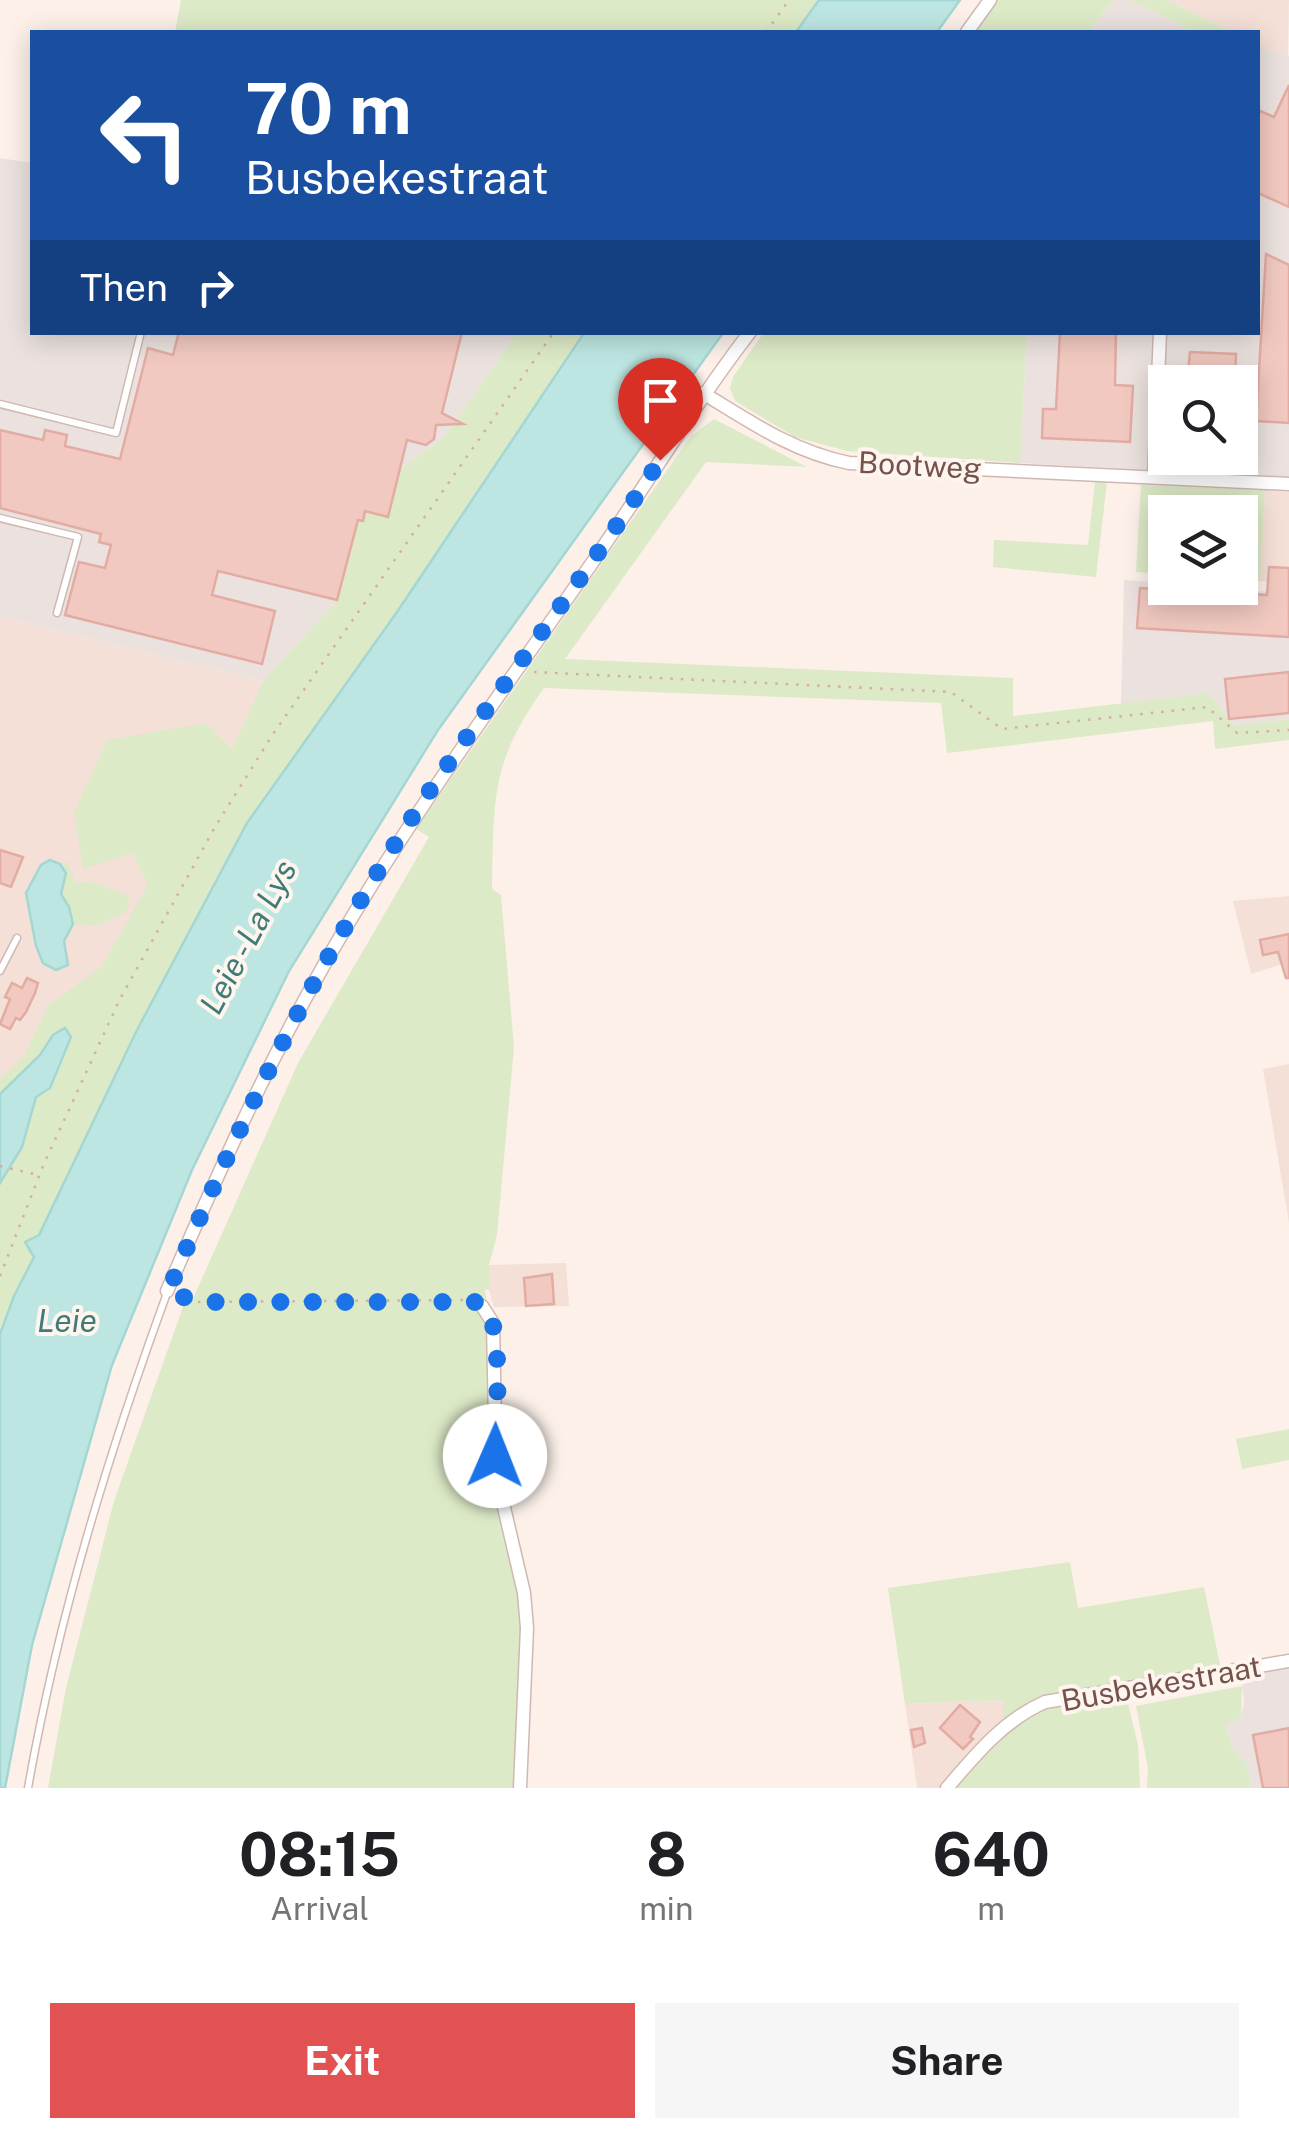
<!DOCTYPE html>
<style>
body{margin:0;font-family:"Public Sans",sans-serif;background:#f6f6f6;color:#202124;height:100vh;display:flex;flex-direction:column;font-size:38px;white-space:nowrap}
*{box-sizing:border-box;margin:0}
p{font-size:32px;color:#757577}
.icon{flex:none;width:55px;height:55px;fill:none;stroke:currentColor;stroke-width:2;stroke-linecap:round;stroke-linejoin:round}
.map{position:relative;height:1788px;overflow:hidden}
.drawer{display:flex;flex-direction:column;background:#fff;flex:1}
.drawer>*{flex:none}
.hud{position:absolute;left:30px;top:30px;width:1230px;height:305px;border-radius:0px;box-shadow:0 5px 25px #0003;background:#1a4fa0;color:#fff;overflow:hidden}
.fabs{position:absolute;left:1148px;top:365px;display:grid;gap:20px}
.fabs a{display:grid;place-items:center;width:110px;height:110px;border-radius:0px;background:#fff;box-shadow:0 5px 25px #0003;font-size:50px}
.pin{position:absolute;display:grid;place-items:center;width:85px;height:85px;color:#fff;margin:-102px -42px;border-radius:50% 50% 50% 0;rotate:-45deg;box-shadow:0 0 10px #0007}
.pin .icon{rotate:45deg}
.me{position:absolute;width:110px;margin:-55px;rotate:1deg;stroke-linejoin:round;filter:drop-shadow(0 0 8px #0008)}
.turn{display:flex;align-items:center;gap:35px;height:210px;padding:0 50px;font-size:45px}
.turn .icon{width:130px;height:130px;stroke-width:2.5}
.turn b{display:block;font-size:70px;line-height:85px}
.then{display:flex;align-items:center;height:95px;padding:0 50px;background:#0003;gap:20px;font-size:38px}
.eta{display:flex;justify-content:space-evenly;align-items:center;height:170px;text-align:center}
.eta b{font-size:60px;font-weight:700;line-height:70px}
.cta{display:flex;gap:20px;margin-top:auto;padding:20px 50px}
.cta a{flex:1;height:115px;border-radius:0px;background:#e25253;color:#fff;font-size:40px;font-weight:700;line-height:115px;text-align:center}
.cta a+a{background:#f6f6f6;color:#202124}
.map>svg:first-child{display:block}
.residential{fill:#f4e0d7}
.industrial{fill:#ebe2df;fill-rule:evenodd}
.green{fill:#ddeac7}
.water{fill:#bde6e2;stroke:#a4d7d3;stroke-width:2.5}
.building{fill:#f1c9c1;stroke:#e3aca2;stroke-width:2.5}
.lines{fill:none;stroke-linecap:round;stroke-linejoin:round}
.lane-casing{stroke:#d0b8b1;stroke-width:9}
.street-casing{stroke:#d0b8b1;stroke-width:15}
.path{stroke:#d6aca4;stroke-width:2.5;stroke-dasharray:2.5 8;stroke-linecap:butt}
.lane{stroke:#fff;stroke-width:6}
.street{stroke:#fff;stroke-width:12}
.route{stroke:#1a73e8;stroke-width:18;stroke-dasharray:0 32.4}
.labels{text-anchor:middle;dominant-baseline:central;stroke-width:8;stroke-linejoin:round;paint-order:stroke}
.street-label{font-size:30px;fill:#76524d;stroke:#fef5ef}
.water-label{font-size:32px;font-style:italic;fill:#407b77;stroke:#fef5ef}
</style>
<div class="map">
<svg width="1289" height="1788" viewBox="0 0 1289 1788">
<rect width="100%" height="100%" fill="#fcf0e9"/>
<path class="residential" d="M1167,0H1289L1288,58L1258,46V32H1232Z
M1265,490L1289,492V583L1260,581Z
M0,616L263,681L192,838L147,916L0,1094Z
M1289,896V962L1251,974L1233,901Z
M1289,1064V1223L1263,1069Z
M566,1263L569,1306L494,1307L489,1290V1265Z
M1003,1700V1721L942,1788H917L905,1704Z"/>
<path class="industrial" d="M1114,0H1129L1195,32H1088Z
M1259,46L1289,56V478L1020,463L1027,333L1258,332ZM1165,382H1240V458H1165Z
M0,158L32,163V332L517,333L445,436L400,469L388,517L358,520L337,600L263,681L0,616Z
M1124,580L1165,583V588L1289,592V719L1233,725L1209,693L1121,704Z
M1289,1666V1788H1252L1246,1763L1232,1747L1226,1725L1241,1718L1244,1701L1241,1676Z"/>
<path class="green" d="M181,0H819L796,32H175Z
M994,0H1114L1088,32H971Z
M1129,0H1167L1232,32H1195Z
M764,332L1027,333L1020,463L847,451L795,437L735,401L730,388L733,377Z
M517,333H584L397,612L247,823L137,1030L39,1235L26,1242L34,1257L14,1296L0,1334V1183L22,1147L36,1097L50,1088L53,1035L40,1055L0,1094V1079L25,1054L48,1006L102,966L148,884L132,853L83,869L74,812L107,740L207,723L232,749L263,681L337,600L358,520L363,521L365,511L388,517L400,469L445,436Z
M714,419L807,467L706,462L565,659L1013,678V716L1209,693L1233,725L1289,719V740L1215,749L1213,721L947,753L941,703L544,688C490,763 494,800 492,889L501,895L514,1047L497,1235L489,1265V1290L485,1289L490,1329V1472L515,1578L522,1623L516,1788H48L66,1688L114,1501L184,1304L191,1303L298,1063L429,837L416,829L691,436Z
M1095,482H1107L1096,577L993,567L994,540L1088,545Z
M1141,485L1265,490L1260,581L1240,580V512H1165V574L1136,572Z
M67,861L76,883L92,881L129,896L128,911L97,926L73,924L69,907L61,894L66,873L60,864Z
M1289,1429V1460L1242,1469L1236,1439Z
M1070,1562L1078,1608L1204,1587L1221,1669L1099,1690L1003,1721V1700L905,1704L888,1588Z
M1242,1686L1241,1718L1226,1725L1232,1747L1246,1763L1252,1788H1147L1148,1768L1136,1706Z
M1126,1695L1138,1745L1140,1788H956C977,1764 998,1732 1027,1716C1056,1700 1094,1700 1126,1695Z"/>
<path class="water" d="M819,0H960L937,32H796Z
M584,333H723L438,730L289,971L192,1170L112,1365L32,1645L5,1788H0V1334L14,1296L34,1257L25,1242L39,1235L137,1030L247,823L397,612Z
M50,860L60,864L66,873L61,894L69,907L73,924L64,941L68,965L56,970L43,963L36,946L26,893L41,865Z
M65,1028L71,1037L50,1088L36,1097L22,1147L0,1183V1094L40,1055L53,1035Z"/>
<path class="building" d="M1289,85V207L1258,193V110L1274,117Z
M1266,254L1289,265V423L1256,421Z
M179,332H462L442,413L463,424L436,425L434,439L426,445L407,440L388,517L365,511L363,521L358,520L337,600L218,571L212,595L275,611L262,664L65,615L79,562L105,568L111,545L99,542L101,534L0,508V430L43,440L45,430L67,435L65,446L120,459L148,348L173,355Z
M1060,332H1116L1115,385L1133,386L1130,442L1042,438L1043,409H1056Z
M1190,352L1236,354L1235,382H1187Z
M1269,567L1289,568V637L1137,628L1140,588L1267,595Z
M1289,672V713L1229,719L1225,679Z
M0,850L23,857L11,887L0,883Z
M1289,934V978H1286L1278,952L1263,955L1260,940Z
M27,978L38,983L35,993L26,1012L20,1020L16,1018L10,1029L0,1024L10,999L5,997L12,983L22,988Z
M552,1274L554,1304L526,1306L524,1278Z
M960,1705L980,1722L970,1737L973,1739L963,1749L940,1728Z
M922,1728L925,1743L914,1747L911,1730Z
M1289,1728V1788H1263L1253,1735Z"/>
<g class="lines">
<defs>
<path id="lane" d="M0,404L116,433L141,332
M0,518L78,537L57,613
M0,971L17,938
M28,1788C58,1618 108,1455 167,1293"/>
<path id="street" d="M967,32L990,0
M703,393C750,422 794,452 849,463L1289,484
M1154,476L1160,332
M167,1291C215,1180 264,1070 324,965C404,824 500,695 592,563C646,486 693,406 750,332
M482,1306L493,1323L496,1473L524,1593L527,1628L520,1788
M947,1788C976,1754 1004,1720 1045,1702L1289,1661"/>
</defs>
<use href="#lane" class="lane-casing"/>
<use href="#street" class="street-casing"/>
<path class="path" d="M766,32L789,0
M534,672L951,692L1002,729L1207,707L1237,733L1289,730
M0,1166L38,1175
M0,1276L43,1166L119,1001L215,827L273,734L554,332
M178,1295L199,1302L469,1300"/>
<use href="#lane" class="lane"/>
<use href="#street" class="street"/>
</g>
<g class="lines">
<path class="route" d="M495,1456C496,1426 503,1335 488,1313C486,1308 480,1305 476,1302H199L168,1292C242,1115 327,942 435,783C509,675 589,571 660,460"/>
</g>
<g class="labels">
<g class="street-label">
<text transform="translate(920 465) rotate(3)">Bootweg</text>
<text transform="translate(1161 1683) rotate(-10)">Busbekestraat</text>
</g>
<g class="water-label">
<text transform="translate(248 937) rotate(-62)">Leie - La Lys</text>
<text x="67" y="1320">Leie</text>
</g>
</g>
</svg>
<div class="fabs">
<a><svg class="icon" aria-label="search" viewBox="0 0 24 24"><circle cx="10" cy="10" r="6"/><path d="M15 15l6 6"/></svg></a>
<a><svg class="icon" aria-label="layers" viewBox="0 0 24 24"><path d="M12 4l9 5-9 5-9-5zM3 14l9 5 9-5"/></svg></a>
</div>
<div class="pin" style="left:660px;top:460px;background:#d93025"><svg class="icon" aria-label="arrive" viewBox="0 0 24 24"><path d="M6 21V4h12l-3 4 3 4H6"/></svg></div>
<svg class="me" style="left:495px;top:1456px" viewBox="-20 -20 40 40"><circle r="19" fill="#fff"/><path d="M0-13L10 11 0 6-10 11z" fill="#1a73e8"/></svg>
<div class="hud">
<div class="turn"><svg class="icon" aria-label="left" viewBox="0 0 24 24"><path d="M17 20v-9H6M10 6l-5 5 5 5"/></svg><div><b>70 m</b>Busbekestraat</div></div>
<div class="then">Then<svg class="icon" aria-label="right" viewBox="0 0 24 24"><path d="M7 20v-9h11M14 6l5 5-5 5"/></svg></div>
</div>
</div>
<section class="drawer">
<div class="eta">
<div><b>08:15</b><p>Arrival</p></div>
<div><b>8</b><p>min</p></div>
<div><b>640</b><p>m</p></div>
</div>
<div class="cta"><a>Exit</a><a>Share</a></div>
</section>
